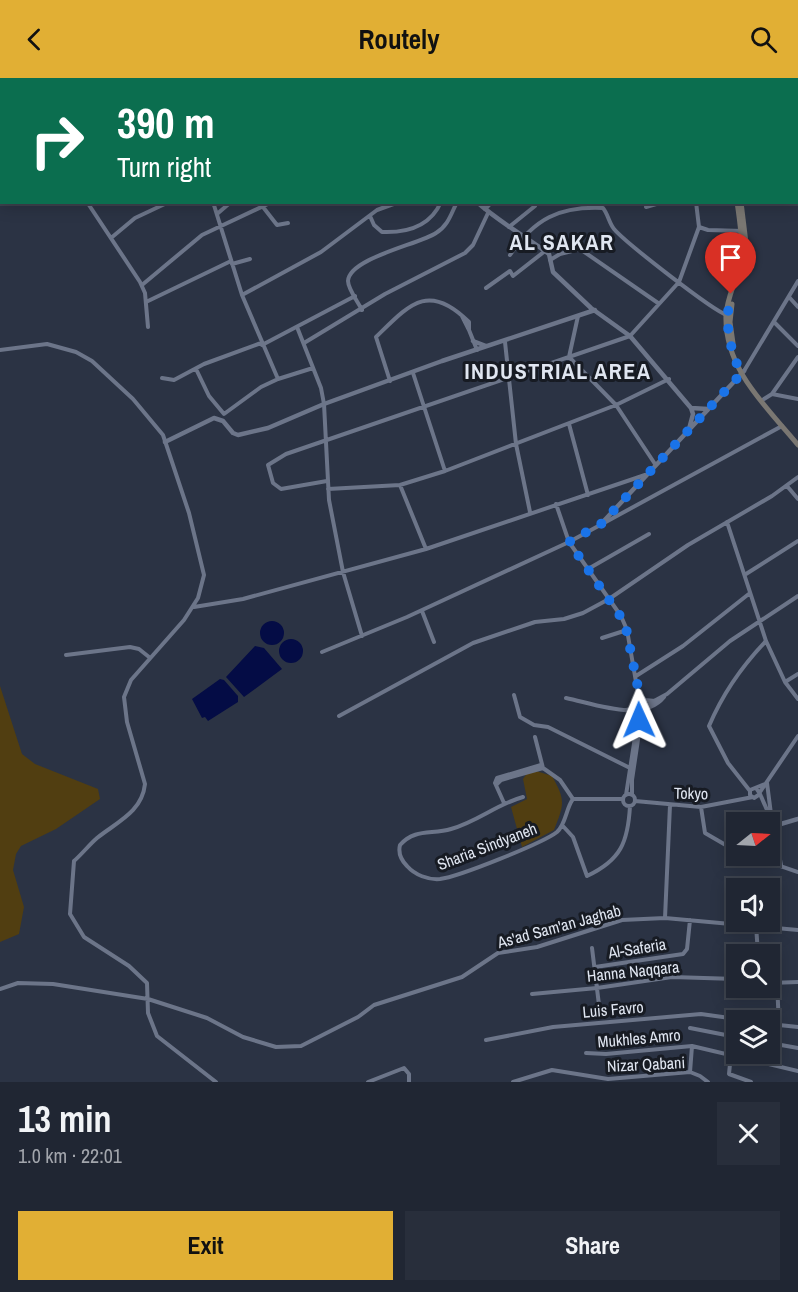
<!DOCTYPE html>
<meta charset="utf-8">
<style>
body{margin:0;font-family:"Archivo Narrow",sans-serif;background:#282e3b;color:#f1f3f6;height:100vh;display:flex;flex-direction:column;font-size:22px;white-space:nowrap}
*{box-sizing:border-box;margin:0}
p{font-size:20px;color:#a2a5ac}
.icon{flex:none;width:33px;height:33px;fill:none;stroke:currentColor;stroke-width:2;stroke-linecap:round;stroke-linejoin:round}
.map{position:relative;height:1004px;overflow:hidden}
.sheet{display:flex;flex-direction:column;background:#202633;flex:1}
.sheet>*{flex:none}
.banner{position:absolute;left:0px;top:0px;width:798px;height:126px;box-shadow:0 3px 15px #0003,0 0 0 2px #3d434e;background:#0b6e4f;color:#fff;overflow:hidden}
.needle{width:39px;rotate:72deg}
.buttons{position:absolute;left:726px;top:734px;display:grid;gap:12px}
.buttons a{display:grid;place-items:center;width:54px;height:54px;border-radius:0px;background:#202633;box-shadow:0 3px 15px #0003,0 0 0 2px #3d434e;font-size:30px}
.pin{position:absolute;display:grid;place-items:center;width:51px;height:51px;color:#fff;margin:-62px -26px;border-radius:50% 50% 50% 0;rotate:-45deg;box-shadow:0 0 6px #0007}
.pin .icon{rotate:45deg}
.me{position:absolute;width:66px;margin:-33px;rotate:359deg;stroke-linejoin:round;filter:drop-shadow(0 0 4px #0008)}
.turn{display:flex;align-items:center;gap:21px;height:126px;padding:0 18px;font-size:27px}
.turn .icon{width:78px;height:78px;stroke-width:2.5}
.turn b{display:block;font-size:42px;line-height:51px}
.round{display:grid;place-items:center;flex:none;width:63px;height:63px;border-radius:0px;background:#282e3b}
.head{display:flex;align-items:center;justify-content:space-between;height:102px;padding:0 18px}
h1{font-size:36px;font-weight:700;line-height:45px}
.button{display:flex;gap:12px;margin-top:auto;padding:12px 18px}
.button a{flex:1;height:69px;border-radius:0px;background:#e1af34;color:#111;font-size:24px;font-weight:700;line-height:69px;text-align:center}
.button a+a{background:#282e3b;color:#f1f3f6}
header{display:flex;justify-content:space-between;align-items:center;height:78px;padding:0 18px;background:#e1af34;color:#111;font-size:27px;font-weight:700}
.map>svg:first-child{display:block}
.green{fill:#513e11}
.water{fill:#040c45}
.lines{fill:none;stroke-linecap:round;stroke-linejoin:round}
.minor{stroke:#6c7589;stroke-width:4}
.tertiary{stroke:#6c7589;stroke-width:4.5}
.secondary{stroke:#7a7772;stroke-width:5}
.route{stroke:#1a73e8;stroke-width:10;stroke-dasharray:0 18}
.labels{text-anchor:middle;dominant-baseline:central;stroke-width:6;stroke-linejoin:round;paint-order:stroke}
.street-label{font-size:16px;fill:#e0e6f1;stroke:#171b23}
.district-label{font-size:22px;font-weight:bold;letter-spacing:1.5px;fill:#e0e6f1;stroke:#171b23}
</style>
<header><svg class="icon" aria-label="back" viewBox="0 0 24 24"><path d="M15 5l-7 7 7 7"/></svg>Routely<svg class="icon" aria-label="search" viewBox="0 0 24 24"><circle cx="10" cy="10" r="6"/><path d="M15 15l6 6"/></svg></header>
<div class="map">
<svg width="798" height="1004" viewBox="0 0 798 1004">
<rect width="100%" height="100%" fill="#2b3344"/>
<path class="green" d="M0,608L22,676L35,686L98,711L100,721L56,751L21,768L16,776L13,792L24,829L19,856L0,864Z
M530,691L552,698C566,723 564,726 554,752L522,769L511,729L527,721L523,701Z"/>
<path class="water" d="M260 555a12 12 0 1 1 24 0a12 12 0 1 1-24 0Z
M279 573a12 12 0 1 1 24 0a12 12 0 1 1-24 0Z
M255,568L264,570L282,591L244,619L226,599Z
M220,601L224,602L238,618V624L208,643L205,639L202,640L192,621Z"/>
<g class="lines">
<path class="minor" d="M6,0L7,2
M206,0V2
M597,0L598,2
M671,0L673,2
M22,2L25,0
M240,2L242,0
M588,2L589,0
M785,2V0
M0,14L2,13
M0,81L2,83
M796,100H798
M87,124L140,204L145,215L148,249
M213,124L242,217L278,301L313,290
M263,129L277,147L288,145
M646,129L663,124
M485,131L492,124
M217,136L231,124
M370,138L374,147L382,154C407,155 430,149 441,124
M509,149L535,128
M699,149L708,152L743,153
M111,160L135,140L169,124
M510,177C534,141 559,128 603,130C608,136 609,145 614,151C625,164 713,233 727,237
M550,182L560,176L580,171L658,225
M232,186L250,181
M142,207L202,157L272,124
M486,210L510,193L513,198L545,173
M242,217L321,174L377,132L399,124
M789,219L798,229
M146,224L231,183
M362,232C358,224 348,211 348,203C349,180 420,166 436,155C448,148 451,136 457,124
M775,245L798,268
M297,249L321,310L324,326L329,422L343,494L362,558
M469,252L477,272
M505,264L516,366L530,434
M304,265L385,216L465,175L473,167L488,135
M262,267L355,218
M0,272L47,266L76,274L92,283L133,321L163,357L189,435L204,497L198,520L184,542L131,602L124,619L127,644L145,706C142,734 117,744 97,760C89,767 82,776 74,783L70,836L84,859L129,888L147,905L148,935L157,958L216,1004
M569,279L616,327L655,386
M569,279L578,238
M196,291L209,318L224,336L261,309L278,301
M744,293L798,203
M413,295L445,393
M162,300L174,302L204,286L261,265
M390,303L376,259C409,227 428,203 469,244V252L462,238
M772,316L798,321
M764,321L772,316L798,279
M569,346L588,417
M327,403L281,411L273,405L268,387L286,376L630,258L679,204L699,149L696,124
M400,407L426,471
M787,408L798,421
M328,411L400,407L445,393L616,327L669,301
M556,426L569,464L621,538L627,552L640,627L626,717
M727,444L766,563L785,604L798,621
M588,491L649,456
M746,496L798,463
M194,529L243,521L426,471L645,397
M422,533L434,564
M602,560L627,552
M322,574L407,539L569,464L782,348
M66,577L130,569L139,571L149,579
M636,598L683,568L750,515
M785,604L798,596
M514,617L520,639L534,647L548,649L630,690
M641,618L645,622L655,623
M566,620C595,626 643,645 664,619
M626,632L643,629L667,616L730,563L798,518
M339,638L473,565L535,544L564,541L583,535L609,521L688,467L772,418L798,399
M535,659L543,690L560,702L573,721H623
M767,705L771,736
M496,707L501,702L543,690
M756,710L760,716L754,720L750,717V712L765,706
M750,713L728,685L709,648C723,615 741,589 766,563
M760,714L798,658
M623 722a6 6 0 1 1 12 0a6 6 0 1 1-12 0Z
M760,716L774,748L781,787
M632,717V702L643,628
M523,719C497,726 477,744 451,751C432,757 415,750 400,767C398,775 401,782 407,788C415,797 428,802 440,801C458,799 543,765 557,754C566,746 566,730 573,721
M635,723L701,729L753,719
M504,725L495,705L497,700L541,687
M701,729L705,755L736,773
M562,747L573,759L587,798C621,782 628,764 630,728
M748,777L798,794
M665,840L670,727
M756,847L758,876
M592,870L599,927
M595,889L683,876L687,871L690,842
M770,905L798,904
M777,905L779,947L798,949
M0,911L18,905L53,906L148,921L207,940L243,959L276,969L301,968L358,939L374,927L462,899L498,875L537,869L622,842L665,840L798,852
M532,916L597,910L672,899L736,901
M770,946L779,947
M690,950L736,959
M486,962L553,949L701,936L744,942
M770,965L798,970
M586,975L606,976L692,968L798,993
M731,976L729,996L751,1004
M690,994L692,968
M368,1004L404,990L409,996V1004
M513,1004L552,992L608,1001L690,994L700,998L708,1004"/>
<path class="tertiary" d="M306,0L307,2
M127,2L129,0
M133,2L135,0
M0,105L2,103
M0,114L2,111
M477,124C499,144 525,158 549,176L553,194L591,230L630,258L691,330L693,336L689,351
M473,263L486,268
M691,330L708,331
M165,364L214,340L223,343L233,355L238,357L268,350L324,326L442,283L595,232
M601,446L744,293
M774,748L798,741"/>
<path class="secondary" d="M748,2V0
M752,2V0
M737,124C740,144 743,165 740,184C737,202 727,219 726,237C724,291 767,329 798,367
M741,124L746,165L742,191
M732,226L730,244L733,265"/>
</g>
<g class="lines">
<path class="route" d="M639,642L638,610L625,545L569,464L601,446L741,296C729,268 724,245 731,216"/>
</g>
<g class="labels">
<g class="street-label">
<text transform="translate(691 715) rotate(1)">Tokyo</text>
<text transform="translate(487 768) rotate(-21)">Sharia Sindyaneh</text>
<text transform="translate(559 848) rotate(-15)">As'ad Sam'an Jaghab</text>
<text transform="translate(637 870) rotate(-9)">Al-Saferia</text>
<text transform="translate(633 893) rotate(-6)">Hanna Naqqara</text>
<text transform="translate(613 931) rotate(-5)">Luis Favro</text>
<text transform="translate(639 960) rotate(-5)">Mukhles Amro</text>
<text transform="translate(646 986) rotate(-3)">Nizar Qabani</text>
</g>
<g class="district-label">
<text x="562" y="164">AL SAKAR</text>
<text x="558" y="293">INDUSTRIAL AREA</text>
</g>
</g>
</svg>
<div class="buttons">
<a><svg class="needle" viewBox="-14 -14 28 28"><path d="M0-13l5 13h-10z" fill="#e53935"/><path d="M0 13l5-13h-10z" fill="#a2a5ac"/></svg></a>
<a><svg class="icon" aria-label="sound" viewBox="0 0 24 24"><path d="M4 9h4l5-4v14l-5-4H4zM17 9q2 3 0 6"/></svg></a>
<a><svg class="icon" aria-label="search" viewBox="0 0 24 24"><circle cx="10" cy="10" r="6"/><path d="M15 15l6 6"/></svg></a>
<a><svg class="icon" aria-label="layers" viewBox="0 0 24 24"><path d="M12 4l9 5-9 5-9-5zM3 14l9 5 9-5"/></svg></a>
</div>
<div class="pin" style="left:731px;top:216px;background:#d93025"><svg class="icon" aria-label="arrive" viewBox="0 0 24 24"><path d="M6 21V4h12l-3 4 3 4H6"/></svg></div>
<svg class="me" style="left:639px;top:642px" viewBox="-20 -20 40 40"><path d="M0-17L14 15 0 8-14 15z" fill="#1a73e8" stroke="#fff" stroke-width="4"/></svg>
<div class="banner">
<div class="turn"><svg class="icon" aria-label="right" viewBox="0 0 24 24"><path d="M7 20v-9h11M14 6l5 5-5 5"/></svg><div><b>390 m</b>Turn right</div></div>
</div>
</div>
<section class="sheet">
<div class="head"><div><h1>13 min</h1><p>1.0 km · 22:01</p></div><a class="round"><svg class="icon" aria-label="close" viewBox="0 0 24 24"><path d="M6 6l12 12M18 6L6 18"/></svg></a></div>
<div class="button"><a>Exit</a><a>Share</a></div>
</section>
